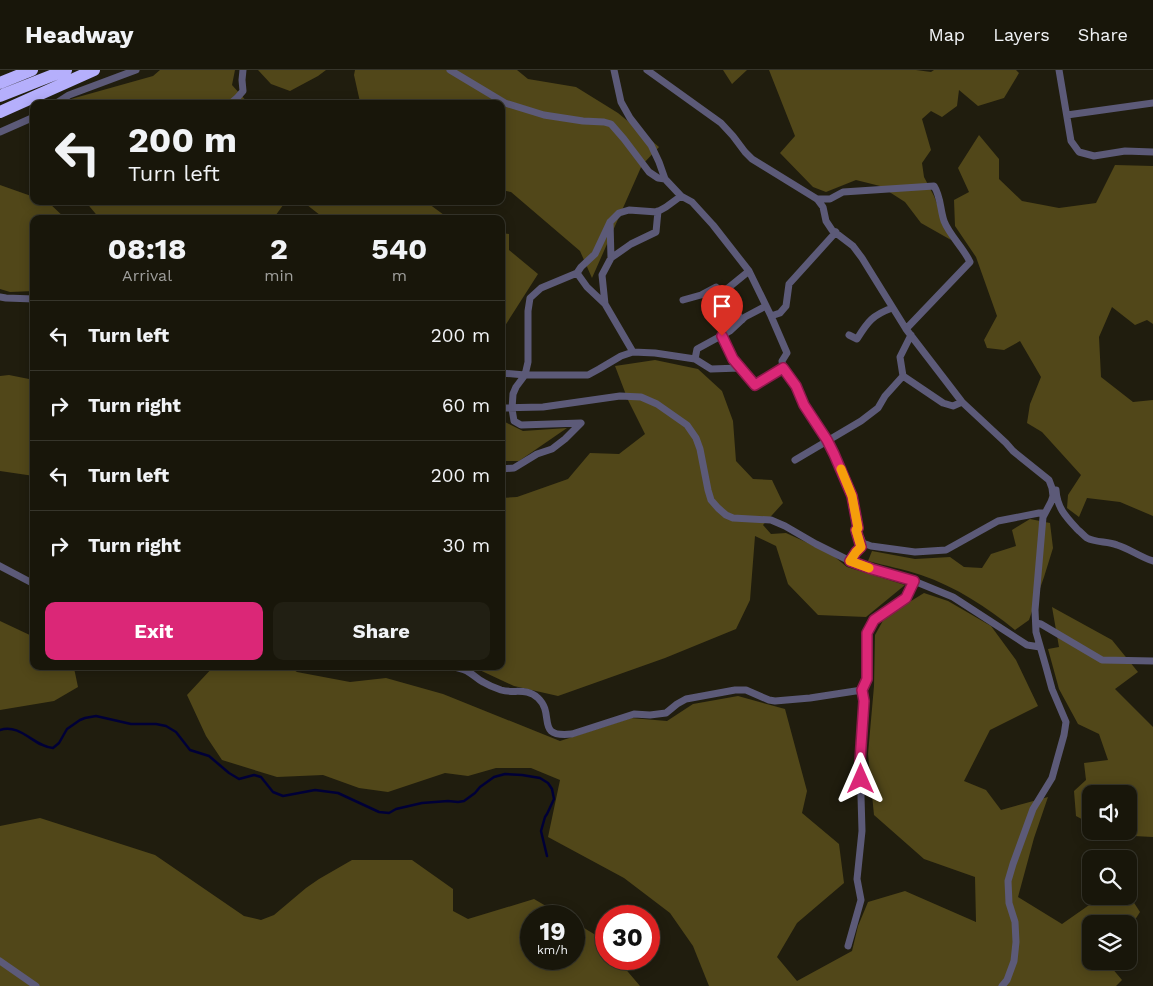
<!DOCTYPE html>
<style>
body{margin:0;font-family:"Work Sans",sans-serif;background:#211f13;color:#f1f3f6;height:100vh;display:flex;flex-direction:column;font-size:19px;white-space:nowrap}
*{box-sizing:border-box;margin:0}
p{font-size:16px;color:#9f9f9c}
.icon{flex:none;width:28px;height:28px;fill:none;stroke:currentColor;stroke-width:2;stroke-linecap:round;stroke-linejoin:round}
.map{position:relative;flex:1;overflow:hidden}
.sheet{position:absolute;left:30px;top:145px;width:475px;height:455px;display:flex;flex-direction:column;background:#18160a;border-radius:10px;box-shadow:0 2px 12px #0003,0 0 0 1px #36352b}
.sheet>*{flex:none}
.top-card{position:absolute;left:30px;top:30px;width:475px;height:105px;border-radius:10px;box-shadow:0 2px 12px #0003,0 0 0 1px #36352b;background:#18160a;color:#f1f3f6;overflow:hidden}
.tools{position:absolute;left:1082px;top:715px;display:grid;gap:10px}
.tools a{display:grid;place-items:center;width:55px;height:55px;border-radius:10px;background:#18160a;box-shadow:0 2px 12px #0003,0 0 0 1px #36352b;font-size:25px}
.speed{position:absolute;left:520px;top:835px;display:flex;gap:10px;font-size:25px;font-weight:700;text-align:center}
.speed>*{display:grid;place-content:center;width:65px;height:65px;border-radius:50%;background:#18160a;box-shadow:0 2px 12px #0003,0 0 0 1px #36352b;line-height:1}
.speed small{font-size:12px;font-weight:400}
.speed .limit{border:8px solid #d22;background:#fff;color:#111}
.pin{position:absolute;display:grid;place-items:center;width:42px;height:42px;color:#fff;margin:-51px -21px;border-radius:50% 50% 50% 0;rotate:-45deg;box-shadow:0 0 5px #0007}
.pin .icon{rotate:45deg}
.me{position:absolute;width:55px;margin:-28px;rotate:0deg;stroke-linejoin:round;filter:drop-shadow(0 0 4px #0008)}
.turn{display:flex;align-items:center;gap:18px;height:105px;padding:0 15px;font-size:22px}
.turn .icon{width:65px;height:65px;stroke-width:2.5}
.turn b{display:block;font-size:35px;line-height:42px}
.eta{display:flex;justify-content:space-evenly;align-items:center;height:85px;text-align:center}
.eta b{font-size:30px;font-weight:700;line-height:35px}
.action{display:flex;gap:10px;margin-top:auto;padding:10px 15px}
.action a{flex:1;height:58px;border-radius:10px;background:#db2777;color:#fff;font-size:20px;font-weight:700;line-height:58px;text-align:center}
.action a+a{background:#211f13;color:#f1f3f6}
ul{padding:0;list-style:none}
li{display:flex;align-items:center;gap:15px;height:70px;padding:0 15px;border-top:1px solid #36352b}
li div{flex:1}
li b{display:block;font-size:19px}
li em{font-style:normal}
header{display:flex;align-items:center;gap:30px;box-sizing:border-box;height:70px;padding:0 25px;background:#18160a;border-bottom:1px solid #36352b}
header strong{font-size:24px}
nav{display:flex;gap:28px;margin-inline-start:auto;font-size:18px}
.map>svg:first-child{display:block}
.forest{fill:#514719}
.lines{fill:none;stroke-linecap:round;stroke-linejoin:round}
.stream{stroke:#000037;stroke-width:2.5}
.street{stroke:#5c5a78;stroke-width:7}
.highway{stroke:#b5affc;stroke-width:12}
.route-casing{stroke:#8e194d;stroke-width:12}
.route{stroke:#db2777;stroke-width:9}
.slow{stroke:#f59e0b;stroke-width:9}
</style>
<header>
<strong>Headway</strong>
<nav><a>Map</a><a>Layers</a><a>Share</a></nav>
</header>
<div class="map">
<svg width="1153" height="916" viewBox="0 0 1153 916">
<rect width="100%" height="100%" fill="#201d0e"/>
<path class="forest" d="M160,0H235L232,15L249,34H64L71,29L153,6Z
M258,0H326L318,6L290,21L271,14Z
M355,0H517L528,9L576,17L618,43L659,77L642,95L592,208L580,181L511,122L501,120V34H362L360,32L354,5Z
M723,0H747L732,14Z
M769,0H916L931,2L934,0H1016L1019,3L1004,28L978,36L959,20L957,36L942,47L931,41L922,49L931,80L922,93L924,107L934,126L951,170L921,153L905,132L880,116L856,110L826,122L813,117L780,83L795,66Z
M979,65L999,89V109L1022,131L1059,138L1096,133L1115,95L1153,96V254L1147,250L1135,255L1112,237L1099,267L1101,307L1133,332L1153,330V446L1120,432L1087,428L1079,447L1067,438L1068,425L1081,405L1042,362L1027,353L1030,334L1041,307L1020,271L1004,280L987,278L984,270L997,246L976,187L955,156L954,130L969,122L958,98Z
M0,115L34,127V131L48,132L66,149H34V221L10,222L0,219Z
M85,131H286L273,149H100Z
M302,131H425L444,145L445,149H325Z
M501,163L509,164V180L538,204L501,262Z
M655,290L698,299L722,321L733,351L736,391L753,409L772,410L783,433L763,455L771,464L786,463L830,483L847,497L905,515L866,547L818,545L788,514L776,476L755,466L750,530L736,559L665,588L558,626L514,616L471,596H501V428L517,427L568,409L590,383L619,384L645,364L628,330L615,296Z
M9,305L29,309L34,316V406L0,401V306Z
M501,350L523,361L567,358L519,391H501Z
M1030,449L1050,453L1053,478L1044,507L1029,550L1015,560C987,537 956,517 921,505C904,499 886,496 868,491L872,481L915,489L950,487L964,497L982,498L991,484L1016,476L1012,460Z
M924,523L948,531L991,556L1016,590L1038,636L990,660L964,711L986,720L1001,740L1048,727L1034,768L1018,827L1062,854L1102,826H1129V825L1140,842L1129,859V854H1091V891H1106L1122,910L1116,916H709L693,876L670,843L624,808L548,767L560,710L531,698H496L468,706L445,703L388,722L359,718L323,705L277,707L222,690L206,666L187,625L214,596H288L297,602L350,612L386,608L443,624L560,671L631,648L667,651L693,634L738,626L785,639L807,721L802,743L839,774L844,813L797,853L777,887L797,911L852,881L858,856L868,832L905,821L976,852L975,807L924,789L874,745L868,684L874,616L875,565L885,547Z
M1052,537L1112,570L1138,602L1115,619L1153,657V767L1114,765L1105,761H1129V724H1091V754L1076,746L1074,721L1086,710L1084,693L1108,690L1099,664L1078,654L1059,619L1048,579L1059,577Z
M0,551L34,567V596H73L74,598L78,617L54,631L0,640Z
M40,748L155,785L244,846L261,850L274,845L306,818L319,809L352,790H412L453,819V841L468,849L534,829L563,846H531V889H574V852L599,867L606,876V889H617L640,916H0V756Z"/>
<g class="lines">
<path class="stream" d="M0,660C21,653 34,677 53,678L59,673L67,659L80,650L85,648L96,646L131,654H156L166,656L176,662L190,680L209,686L229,703L239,709L254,705L261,707L273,722L283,726L315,720L338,723L379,742L389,743L396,739L422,733L448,731L458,732L464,731L475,723L480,717L494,707L505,704L522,705L540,708L548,713L552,719L554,729L547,744L545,747L541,761L547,786"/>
<path class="street" d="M450,0L505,33L544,45L583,51L604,52L611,54L624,69L649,102L658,108L665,109
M614,0L621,32L630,48L651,75L659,92L665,109L681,126
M647,0L721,53L733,66L745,82L752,89L817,129L823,137L826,151L832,160L853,176L862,188L870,201L906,259L962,332L1006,373L1013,381L1049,410L1052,418L1053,426L1051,432L1043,447L1035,540L1036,562L1046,597L1052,619L1066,652L1064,665L1052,708L1033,739L1013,794L1008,811L1009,833L1015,852L1016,872L1014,891L1007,910L1002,916
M1059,0L1071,71L1079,82L1094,86L1125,81L1153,82
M55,34L69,25L136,0
M230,34L237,28L243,21L242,10L243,0
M1067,45L1153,33
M0,62L34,47
M817,129H830L843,122L934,116C941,127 940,139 944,151C950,166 963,177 970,192L906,259
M610,152L611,188
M577,203L587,217L605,234
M722,223L742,250
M0,227L6,228L34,229
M683,230L701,225L716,217L722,223L749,201
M771,246L780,243L786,236L789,214L836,162
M849,265L857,269C868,251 873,245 892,238
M722,266L733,289L740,298
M633,282L605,234L602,205L611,188L631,174L656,162L658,141
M695,289L697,279L730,261L745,247L766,236
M501,303L525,305H588L599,299L621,286L633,282L655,283L695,289L711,299L740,298L755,315L783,298
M903,306L943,333L953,336L962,332
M501,338L543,337L620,326L641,327L657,334L687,355L696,368L700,379L708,420L711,430L718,438L726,445L733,448L771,450L785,456L816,474L850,491L872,499L914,511L953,527L1027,575L1040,577
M795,390L861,351L878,338L885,326L903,306L900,287L911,265
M501,399L514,398L537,384L552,379L565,369L581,353L521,355L514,351L512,339L513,324L516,317L525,305L528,292V241L530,228L541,218L577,203L581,197L595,184L610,152L619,143L629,140L657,142L666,137L681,126L692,132L713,155L749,201L771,246L787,283L782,291L783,298L796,316L805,335L827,370L834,384L852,426L858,458L857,460L861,477L856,482L850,491
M1056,420C1057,438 1066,447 1078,460C1081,462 1084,466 1087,468C1096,473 1108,471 1117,475C1130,479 1140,487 1153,491
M861,468L863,473L871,476L915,482L946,480L998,451L1039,443H1045
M0,496L34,514
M1036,553L1041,554L1102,590L1153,591
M452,596C457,598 462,599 467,601C473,604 477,609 483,612C488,615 495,618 501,620C515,624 526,617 538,628C556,645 534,668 572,664L634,644L650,645L666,643L677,634L686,629L735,620H746L769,630L775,631L810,628L862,620
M848,876L861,830L857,809L862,761L860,691L864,631L862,620L867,609V563L874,550L906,528L914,511
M0,891L36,916"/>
<path class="highway" d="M0,13L32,0
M0,26L66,0
M0,42L94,0"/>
</g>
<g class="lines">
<defs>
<path id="route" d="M722,266L733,289L755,315L783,298L796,316L804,335L827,370L834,384L852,426L858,458L856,460L861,477L856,482L850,491L872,499L914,511L906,528L874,550L867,563V609L862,620L864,631L860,691L861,709"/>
</defs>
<use href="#route" class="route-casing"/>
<use href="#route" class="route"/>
<path class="slow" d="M841,399L852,426L858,458L856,460L861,477L856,482L850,491L869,498"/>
</g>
</svg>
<div class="tools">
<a><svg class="icon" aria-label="sound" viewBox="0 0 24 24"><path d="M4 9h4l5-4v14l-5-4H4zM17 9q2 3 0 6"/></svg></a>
<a><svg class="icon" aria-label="search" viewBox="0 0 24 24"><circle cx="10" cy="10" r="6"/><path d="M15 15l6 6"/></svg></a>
<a><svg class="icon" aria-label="layers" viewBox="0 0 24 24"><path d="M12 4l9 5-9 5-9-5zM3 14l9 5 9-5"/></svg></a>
</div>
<div class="speed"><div>19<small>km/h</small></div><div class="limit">30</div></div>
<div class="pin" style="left:722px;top:266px;background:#d93025"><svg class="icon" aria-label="arrive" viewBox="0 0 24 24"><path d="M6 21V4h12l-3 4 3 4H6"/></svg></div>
<svg class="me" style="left:861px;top:709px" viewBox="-20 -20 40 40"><path d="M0-17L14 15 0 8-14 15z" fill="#db2777" stroke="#fff" stroke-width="4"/></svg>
<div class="top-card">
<div class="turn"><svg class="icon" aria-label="left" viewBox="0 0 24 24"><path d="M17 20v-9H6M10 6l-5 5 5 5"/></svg><div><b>200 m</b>Turn left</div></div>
</div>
<section class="sheet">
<div class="eta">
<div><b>08:18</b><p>Arrival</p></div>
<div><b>2</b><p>min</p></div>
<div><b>540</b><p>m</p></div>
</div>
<ul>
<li><svg class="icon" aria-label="left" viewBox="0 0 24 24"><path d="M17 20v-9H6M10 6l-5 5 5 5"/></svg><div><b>Turn left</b></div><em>200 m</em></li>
<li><svg class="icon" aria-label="right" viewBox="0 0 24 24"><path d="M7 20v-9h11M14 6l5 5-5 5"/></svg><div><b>Turn right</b></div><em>60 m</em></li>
<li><svg class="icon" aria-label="left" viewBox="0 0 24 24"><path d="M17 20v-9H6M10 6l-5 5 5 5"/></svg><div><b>Turn left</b></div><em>200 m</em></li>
<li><svg class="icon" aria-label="right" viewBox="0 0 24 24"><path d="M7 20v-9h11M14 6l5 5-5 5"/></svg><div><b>Turn right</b></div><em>30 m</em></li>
</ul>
<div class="action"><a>Exit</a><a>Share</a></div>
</section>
</div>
